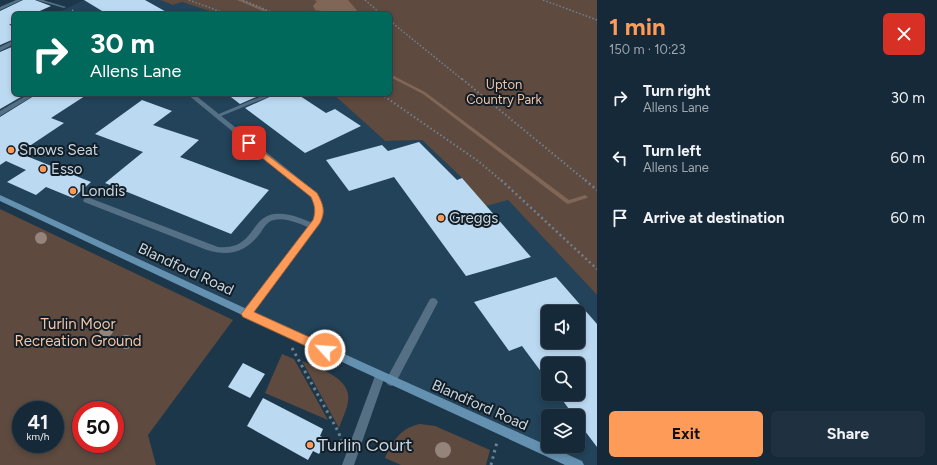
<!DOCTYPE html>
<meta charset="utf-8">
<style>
body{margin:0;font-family:Figtree,sans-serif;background:#1f3140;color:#f1f3f6;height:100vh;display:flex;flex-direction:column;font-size:15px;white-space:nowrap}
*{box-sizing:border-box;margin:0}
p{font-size:13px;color:#9ea6ae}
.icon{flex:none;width:22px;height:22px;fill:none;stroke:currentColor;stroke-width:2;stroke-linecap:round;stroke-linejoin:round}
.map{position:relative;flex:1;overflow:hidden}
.panel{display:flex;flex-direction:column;background:#162938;width:340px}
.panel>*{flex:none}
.top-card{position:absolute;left:12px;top:12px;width:380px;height:84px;border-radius:6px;box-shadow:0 2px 6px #0003,0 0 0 1px #354553;background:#00695c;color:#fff;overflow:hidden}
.tools{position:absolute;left:541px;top:305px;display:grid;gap:8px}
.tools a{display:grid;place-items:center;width:44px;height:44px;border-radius:6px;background:#162938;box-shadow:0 2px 6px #0003,0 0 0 1px #354553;font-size:20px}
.speed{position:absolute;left:12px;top:401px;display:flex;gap:8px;font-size:20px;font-weight:700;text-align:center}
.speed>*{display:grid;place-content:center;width:52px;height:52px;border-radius:50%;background:#162938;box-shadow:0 2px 6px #0003,0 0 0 1px #354553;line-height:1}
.speed small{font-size:10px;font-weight:400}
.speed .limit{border:6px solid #d22;background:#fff;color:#111}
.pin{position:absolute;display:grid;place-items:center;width:34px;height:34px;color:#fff;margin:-17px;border-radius:8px;box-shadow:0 2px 6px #0006}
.me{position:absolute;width:44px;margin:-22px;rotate:296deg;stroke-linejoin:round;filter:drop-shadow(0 0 3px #0008)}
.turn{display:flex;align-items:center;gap:14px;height:84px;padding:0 12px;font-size:18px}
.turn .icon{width:52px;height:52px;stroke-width:2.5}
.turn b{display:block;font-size:28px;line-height:34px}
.round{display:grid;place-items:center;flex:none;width:42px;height:42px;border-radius:6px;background:#1f3140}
.overview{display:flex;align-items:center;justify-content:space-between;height:68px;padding:0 12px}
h1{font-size:24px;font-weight:700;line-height:30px;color:#fe9b59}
.cta{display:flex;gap:8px;margin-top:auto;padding:8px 12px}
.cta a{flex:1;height:46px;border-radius:6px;background:#fe9b59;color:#111;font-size:16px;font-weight:700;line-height:46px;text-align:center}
.cta a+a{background:#1f3140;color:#f1f3f6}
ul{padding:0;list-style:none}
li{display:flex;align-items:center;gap:12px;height:60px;padding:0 12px}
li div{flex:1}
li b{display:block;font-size:15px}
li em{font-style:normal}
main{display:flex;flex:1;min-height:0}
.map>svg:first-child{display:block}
.built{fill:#22435a;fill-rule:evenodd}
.green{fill:#5e4a3e;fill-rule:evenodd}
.water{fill:#806657}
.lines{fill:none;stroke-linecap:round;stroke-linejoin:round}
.stream{fill:#806657;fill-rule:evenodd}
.building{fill:#bbd9f1;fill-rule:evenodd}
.path-far3{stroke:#6e8292;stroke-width:1.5;stroke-dasharray:1.5 2;stroke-linecap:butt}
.path-far2{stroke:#6e8292;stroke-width:2;stroke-dasharray:1.5 2.5;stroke-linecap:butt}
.path-far1{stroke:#6e8292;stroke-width:2.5;stroke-dasharray:2 3;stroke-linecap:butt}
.path{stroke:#6e8292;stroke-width:3;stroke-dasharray:2.5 4;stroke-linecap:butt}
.service{fill:#557084;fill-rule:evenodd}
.minor{fill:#557084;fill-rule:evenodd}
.secondary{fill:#6591b1;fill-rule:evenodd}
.tree{fill:#94847c}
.route{fill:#fe9b59;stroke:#a5653a}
.poi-dot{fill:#fe9b59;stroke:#121d25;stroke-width:1.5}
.labels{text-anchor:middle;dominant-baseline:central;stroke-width:4;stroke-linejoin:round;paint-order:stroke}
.far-park-label{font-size:13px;fill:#f5c3a5;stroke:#121d25}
.poi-label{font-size:15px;fill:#c7d6e2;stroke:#121d25;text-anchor:start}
.street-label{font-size:15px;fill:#c7d6e2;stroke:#121d25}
.park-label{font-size:15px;fill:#f5c3a5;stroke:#121d25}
.near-poi-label{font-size:18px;fill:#c7d6e2;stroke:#121d25;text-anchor:start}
</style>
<main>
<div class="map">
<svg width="597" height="465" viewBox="0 0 597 465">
<rect width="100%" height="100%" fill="#1d374a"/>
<path class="built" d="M84,0H160L173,5L182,2L218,14H55Z
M14,35V94H333L385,141L422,140L462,178L508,200L597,295V465H578L0,198V42ZM548,312H578V342H548ZM548,364H578V394H548ZM548,416H578V446H548Z"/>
<path class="green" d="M160,0H597V295L508,200L486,206L462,178L422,140L385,141L333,94H390V14H218L182,2L173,5Z
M0,209L233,320L148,435L156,465H0ZM21,410H55V444H21ZM81,410H115V444H81Z
M282,354L294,359L328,420L265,393Z
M302,361C318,368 352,378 348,401C347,410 342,419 339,428Z
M420,424L435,426L490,450L486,465H401L385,458C393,441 400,428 420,424Z"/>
<path class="water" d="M314,0H348L360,14H337L315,10L313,6L317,1Z"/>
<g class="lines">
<path class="stream" d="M237,0H242L275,14H270Z
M390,74L425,92L569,200L585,195L588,197L587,198L568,204L566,203L423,94L390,77Z"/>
</g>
<path class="building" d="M23,0H35L51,6L33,14H14V22L9,25L14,26V39L0,45V11Z
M84,0H145L170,14H107Z
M14,46V94H26L0,109V52Z
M37,94H88L51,118L64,123L19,153L91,182L73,198L46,187L36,195L7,182L26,170L6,161L0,165V117Z
M227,94H263L240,104Z
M276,94H297L326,113L335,109L361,126L305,153L245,108Z
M142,100L172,111L153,125L199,140L180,157L269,190L231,234L105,183L143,152L95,134Z
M419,142L457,180L462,178L531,257L466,276L394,177L349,191L326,160L382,145L388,151Z
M556,277L597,324V447L578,422V416H574L558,394H578V364H548V381L522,346L509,351L474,302ZM548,312H578V342H548Z
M243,363L265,374L250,398L228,387Z
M263,398L323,429L320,436L327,439L319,454L313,451L308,460L247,426Z"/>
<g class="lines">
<path class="path-far3" d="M189,0L227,14
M243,0L276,14
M365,0L381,14
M543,0L597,20
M72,10L80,14
M390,21L463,80"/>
<path class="path-far2" d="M462,79L586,181
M381,94L478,161L502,181"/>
<path class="path-far1" d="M501,180L597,269
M585,180L597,190"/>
<path class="path" d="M292,348L339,433L341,441
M491,465L497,442"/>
<path class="service" d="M14,40V44L0,51V47Z
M29,94H36L0,116V111Z
M267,94H275L219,117H215L214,116Z
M87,197L218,247C255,250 249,218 274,214C288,212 303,219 316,224L317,226L313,229C301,225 287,217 274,220C268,221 264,227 261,232C247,252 230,257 207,250L84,202L83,200Z
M433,298L436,299L438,302L395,384L391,386L387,384L386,381L387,378L430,299Z"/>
<path class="minor" d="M16,0H22L0,10V7Z
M36,0H43L66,7L64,8Z
M187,94H194L317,193C322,203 325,212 320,223L250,317L247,318L244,317L242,314L244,311L313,220C316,211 315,205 311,196Z
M380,371L384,373L385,376L354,465H342L375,376L376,373Z"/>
<path class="secondary" d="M0,195L364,363L582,461L584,465H565L357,369L0,201Z"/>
</g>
<g class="tree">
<circle cx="41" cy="238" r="6"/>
<circle cx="106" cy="330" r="7"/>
<circle cx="126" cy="342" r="7"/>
<circle cx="443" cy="450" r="8"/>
</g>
<path class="route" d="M249,141L317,193C323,204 326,211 320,223L254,312L329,346L330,350L329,353L325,354L321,353L243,317L241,314L313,220C316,211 315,206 311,197L246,145L245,143Z"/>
<g class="poi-dot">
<circle cx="11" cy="150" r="4"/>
<circle cx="43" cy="169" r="4"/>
<circle cx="73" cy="191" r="4"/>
<circle cx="441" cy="218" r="4"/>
<circle cx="310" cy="445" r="4"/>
</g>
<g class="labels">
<g class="far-park-label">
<text x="504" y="84">Upton<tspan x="504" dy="15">Country Park</tspan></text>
</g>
<g class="poi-label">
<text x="19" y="150">Snows Seat</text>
<text x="51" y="169">Esso</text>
<text x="81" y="191">Londis</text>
<text x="449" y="218">Greggs</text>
</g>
<g class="street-label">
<text transform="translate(186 269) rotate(25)">Blandford Road</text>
<text transform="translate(480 405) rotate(24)">Blandford Road</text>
</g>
<g class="park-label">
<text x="78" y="324">Turlin Moor<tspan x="78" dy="17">Recreation Ground</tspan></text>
</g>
<g class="near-poi-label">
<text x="318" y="445">Turlin Court</text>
</g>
</g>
</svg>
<div class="tools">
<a><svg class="icon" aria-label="sound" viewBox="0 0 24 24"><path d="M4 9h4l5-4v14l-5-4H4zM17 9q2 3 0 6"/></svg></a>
<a><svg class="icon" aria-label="search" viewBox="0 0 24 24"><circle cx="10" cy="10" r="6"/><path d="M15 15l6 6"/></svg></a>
<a><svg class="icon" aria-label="layers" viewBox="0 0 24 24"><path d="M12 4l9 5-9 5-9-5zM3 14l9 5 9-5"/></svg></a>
</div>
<div class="speed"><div>41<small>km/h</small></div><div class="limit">50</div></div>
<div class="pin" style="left:249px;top:143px;background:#d93025"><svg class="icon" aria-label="arrive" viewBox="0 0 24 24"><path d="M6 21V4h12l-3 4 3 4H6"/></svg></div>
<svg class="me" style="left:325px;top:350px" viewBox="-20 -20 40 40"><circle r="17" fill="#fe9b59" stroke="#fff" stroke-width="3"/><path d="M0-11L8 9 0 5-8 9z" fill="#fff"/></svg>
<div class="top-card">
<div class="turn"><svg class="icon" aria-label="right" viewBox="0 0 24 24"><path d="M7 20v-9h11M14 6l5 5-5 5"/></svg><div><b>30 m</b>Allens Lane</div></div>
</div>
</div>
<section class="panel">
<div class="overview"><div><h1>1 min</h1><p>150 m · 10:23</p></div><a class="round" style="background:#d93025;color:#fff"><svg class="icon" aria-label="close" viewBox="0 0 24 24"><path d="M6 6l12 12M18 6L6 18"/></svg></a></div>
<ul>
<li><svg class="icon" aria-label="right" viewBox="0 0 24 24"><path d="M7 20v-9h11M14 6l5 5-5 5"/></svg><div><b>Turn right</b><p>Allens Lane</p></div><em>30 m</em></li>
<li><svg class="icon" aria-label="left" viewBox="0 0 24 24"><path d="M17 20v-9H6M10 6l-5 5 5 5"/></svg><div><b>Turn left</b><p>Allens Lane</p></div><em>60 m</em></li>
<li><svg class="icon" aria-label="arrive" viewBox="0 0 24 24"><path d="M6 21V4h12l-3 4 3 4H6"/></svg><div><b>Arrive at destination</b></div><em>60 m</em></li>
</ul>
<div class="cta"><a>Exit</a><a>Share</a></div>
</section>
</main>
